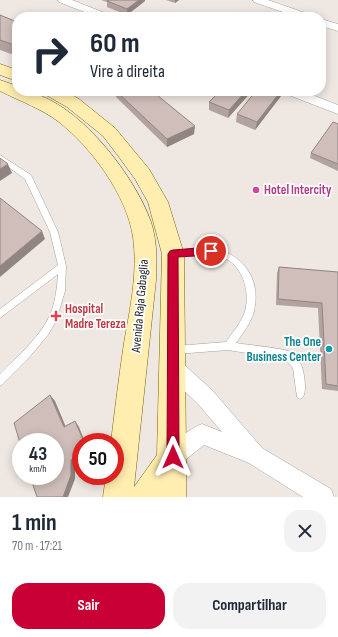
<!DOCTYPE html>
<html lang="pt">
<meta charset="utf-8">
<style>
body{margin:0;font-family:"Sofia Sans Condensed",sans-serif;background:#f2f2f3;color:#1f2937;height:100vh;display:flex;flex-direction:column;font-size:15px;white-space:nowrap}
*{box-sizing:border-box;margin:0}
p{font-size:13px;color:#747a83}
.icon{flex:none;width:22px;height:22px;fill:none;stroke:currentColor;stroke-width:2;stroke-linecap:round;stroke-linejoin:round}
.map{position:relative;height:497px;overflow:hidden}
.details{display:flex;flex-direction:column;background:#fff;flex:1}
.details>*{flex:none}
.hud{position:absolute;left:12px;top:12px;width:314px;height:84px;border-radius:16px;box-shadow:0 2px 10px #0003;background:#fff;color:#1f2937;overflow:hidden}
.speed{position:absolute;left:12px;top:433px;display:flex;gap:8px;font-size:20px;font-weight:700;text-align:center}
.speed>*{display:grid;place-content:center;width:52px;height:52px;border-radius:50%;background:#fff;box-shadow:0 2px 10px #0003;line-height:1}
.speed small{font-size:10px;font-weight:400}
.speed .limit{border:6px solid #d22;background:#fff;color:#111}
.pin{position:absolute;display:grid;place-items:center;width:34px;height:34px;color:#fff;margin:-17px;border:2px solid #fff;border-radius:50%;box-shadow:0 1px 4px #0007}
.me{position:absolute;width:44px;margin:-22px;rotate:0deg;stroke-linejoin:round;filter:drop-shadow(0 0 3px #0008)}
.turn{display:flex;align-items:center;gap:14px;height:84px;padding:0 12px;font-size:18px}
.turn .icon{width:52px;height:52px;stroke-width:2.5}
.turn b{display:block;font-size:28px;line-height:34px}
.round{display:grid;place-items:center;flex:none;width:42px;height:42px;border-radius:16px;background:#f2f2f3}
.head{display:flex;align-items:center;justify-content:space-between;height:68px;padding:0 12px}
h1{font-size:24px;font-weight:700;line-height:30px}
.cta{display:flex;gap:8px;margin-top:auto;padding:8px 12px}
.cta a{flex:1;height:46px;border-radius:16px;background:#c90034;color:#fff;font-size:16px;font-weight:700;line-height:46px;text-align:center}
.cta a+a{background:#f2f2f3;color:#1f2937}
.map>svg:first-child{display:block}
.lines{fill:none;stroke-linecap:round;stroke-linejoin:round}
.service-casing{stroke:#a3a3a3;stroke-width:1}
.minor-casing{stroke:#a3a3a3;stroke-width:1}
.secondary-casing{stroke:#776500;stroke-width:1}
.service{fill:#fff;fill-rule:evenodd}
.minor{fill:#fff;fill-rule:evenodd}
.secondary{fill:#ffeeaf;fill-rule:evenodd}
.wall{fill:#b2a3a0}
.shaded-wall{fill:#918582}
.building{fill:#cfbeba;stroke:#918582}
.route{fill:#c90034;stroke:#830022}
.hotel-dot{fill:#d1479c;stroke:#fff;stroke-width:1.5}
.health-dot{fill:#e0444e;stroke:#fff;stroke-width:1.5}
.culture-dot{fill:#0f9aa8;stroke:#fff;stroke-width:1.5}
.labels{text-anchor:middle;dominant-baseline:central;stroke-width:3.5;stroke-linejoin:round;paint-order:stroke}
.hotel-label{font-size:13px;font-weight:bold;fill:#b23c85;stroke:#fff;text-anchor:start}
.street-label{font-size:13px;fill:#1c1c1c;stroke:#fff}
.health-label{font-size:13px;font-weight:bold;fill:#be3a42;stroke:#fff;text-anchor:start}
.culture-label{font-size:13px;font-weight:bold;fill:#0d838f;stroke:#fff;text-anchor:end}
</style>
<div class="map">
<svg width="338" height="497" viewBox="0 0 338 497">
<rect width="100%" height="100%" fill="#efe7e1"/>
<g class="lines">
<defs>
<path id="service" d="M0,155L31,175L58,232L66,266L65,291L56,321L48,335L26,361L3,384L0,386V374C16,358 39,338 49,317C55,304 57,289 58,274L0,318V309L58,265L50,232L25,179L0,161Z
M196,248C234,245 263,272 254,311C251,323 243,333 236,343C247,345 283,348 291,352C299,357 303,367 304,376C305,383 306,391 303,397L300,399L297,397L293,368L285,359L228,350L176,354L173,353L171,350L173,347L176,346L226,342C232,333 240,324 244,314C252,292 242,262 219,256C204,252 188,256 173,257L170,256L169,254L170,252L173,251Z"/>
<path id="minor" d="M58,0H72L110,15L111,17H97L59,2Z
M253,0H268L311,15L312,17H297L254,2Z
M321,19L338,24V31L321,26Z
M284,91H302L338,105V114L286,94Z
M173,358L180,361L212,390L262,448L331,489L334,497H303L249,463L204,445L180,464L173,467L166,464L163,457C168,445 189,429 202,424L222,432L198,404L166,373L164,367L166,361Z"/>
<path id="secondary" d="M0,64L17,70V81L0,75Z
M0,80L17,86V91C71,91 135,175 151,222C157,240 157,260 156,280L134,487L157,455L162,254L148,202L135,179L119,157L103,136L67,107L46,95L44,91H65L79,99L115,128L149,169L168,202L184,254L186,453L187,457L186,461V497H103L106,476H115V442H111C115,409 119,376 124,343C130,309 138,272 133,237C127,196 92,148 59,122C42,109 20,101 0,91Z"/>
</defs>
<use href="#service" class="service-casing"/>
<use href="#minor" class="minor-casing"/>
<use href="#secondary" class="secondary-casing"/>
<use href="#service" class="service"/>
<use href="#minor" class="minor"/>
<use href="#secondary" class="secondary"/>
</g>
<path class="wall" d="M101,0H145V1L127,15L107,7V2Z
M166,0H179L175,3Z
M0,15L17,22V56L0,50Z
M100,91H114L104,96Z
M115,91H152L194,134L167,147L116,97Z
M252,91L228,118L209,110V102Z
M281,96L255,130L236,122L237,114Z
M338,124V171L310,158L311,153Z
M279,267L338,272V391L322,389L318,308L276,305L277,273Z"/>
<path class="shaded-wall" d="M139,0H145V1L127,15V9Z
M175,0H179L175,3Z
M103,91H114L104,96Z
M246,91H252L228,118L229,110Z
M281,91H282L281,96L255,130L257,122Z
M195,126L194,134L167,147V139Z
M8,164L12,173L0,181V169Z
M42,231L45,239L0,277V266Z
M50,395L55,401L68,432L64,427Z
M75,421L79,427L85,442H84Z
M81,454V460L75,464V479L68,497H63L71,460Z"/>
<path class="building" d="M109,0H139L127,9L107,1Z
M198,13L210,17H193Z
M0,15L17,22V46L0,40Z
M116,91H152L195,126L167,139Z
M220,91H246L229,110L209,102Z
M256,91H281L257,122L237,114Z
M333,122L338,124V164L311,153Z
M0,158L8,164L0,169Z
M0,198L42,231L0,266Z
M279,267L338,272V386L326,384L322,303L278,299Z
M50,395L64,427L75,421L84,442H81V454L71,460V475L63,497H37L30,476H55V442H21V446L14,423Z"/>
<path class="route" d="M211,247L214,248L216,251L214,254L211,255L178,257L179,457L177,461L173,463L169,461L167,457L168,254L170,251L173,250Z"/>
<circle class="hotel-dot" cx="256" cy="190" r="4"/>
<path class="health-dot" d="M54 310h4v4h4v4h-4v4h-4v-4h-4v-4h4z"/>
<circle class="culture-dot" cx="329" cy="349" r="4"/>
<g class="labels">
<g class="hotel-label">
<text x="264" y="190">Hotel Intercity</text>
</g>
<g class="street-label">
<text transform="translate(140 306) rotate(-85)">Avenida Raja Gabaglia</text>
</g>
<g class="health-label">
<text x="65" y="309">Hospital<tspan x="65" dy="15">Madre Tereza</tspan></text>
</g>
<g class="culture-label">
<text x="321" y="342">The One<tspan x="321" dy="15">Business Center</tspan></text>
</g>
</g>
</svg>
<div class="speed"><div>43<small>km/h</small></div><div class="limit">50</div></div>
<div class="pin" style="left:211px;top:251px;background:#d93025"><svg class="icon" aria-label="arrive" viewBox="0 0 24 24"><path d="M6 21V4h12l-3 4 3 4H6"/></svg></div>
<svg class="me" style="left:173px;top:457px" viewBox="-20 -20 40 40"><path d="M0-17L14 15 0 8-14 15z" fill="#c90034" stroke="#fff" stroke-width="4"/></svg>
<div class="hud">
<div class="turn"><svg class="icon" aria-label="right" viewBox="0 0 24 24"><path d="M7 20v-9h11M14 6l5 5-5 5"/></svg><div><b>60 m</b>Vire à direita</div></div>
</div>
</div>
<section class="details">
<div class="head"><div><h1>1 min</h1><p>70 m · 17:21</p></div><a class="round"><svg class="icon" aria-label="close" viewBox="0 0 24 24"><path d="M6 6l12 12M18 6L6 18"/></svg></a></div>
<div class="cta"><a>Sair</a><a>Compartilhar</a></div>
</section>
